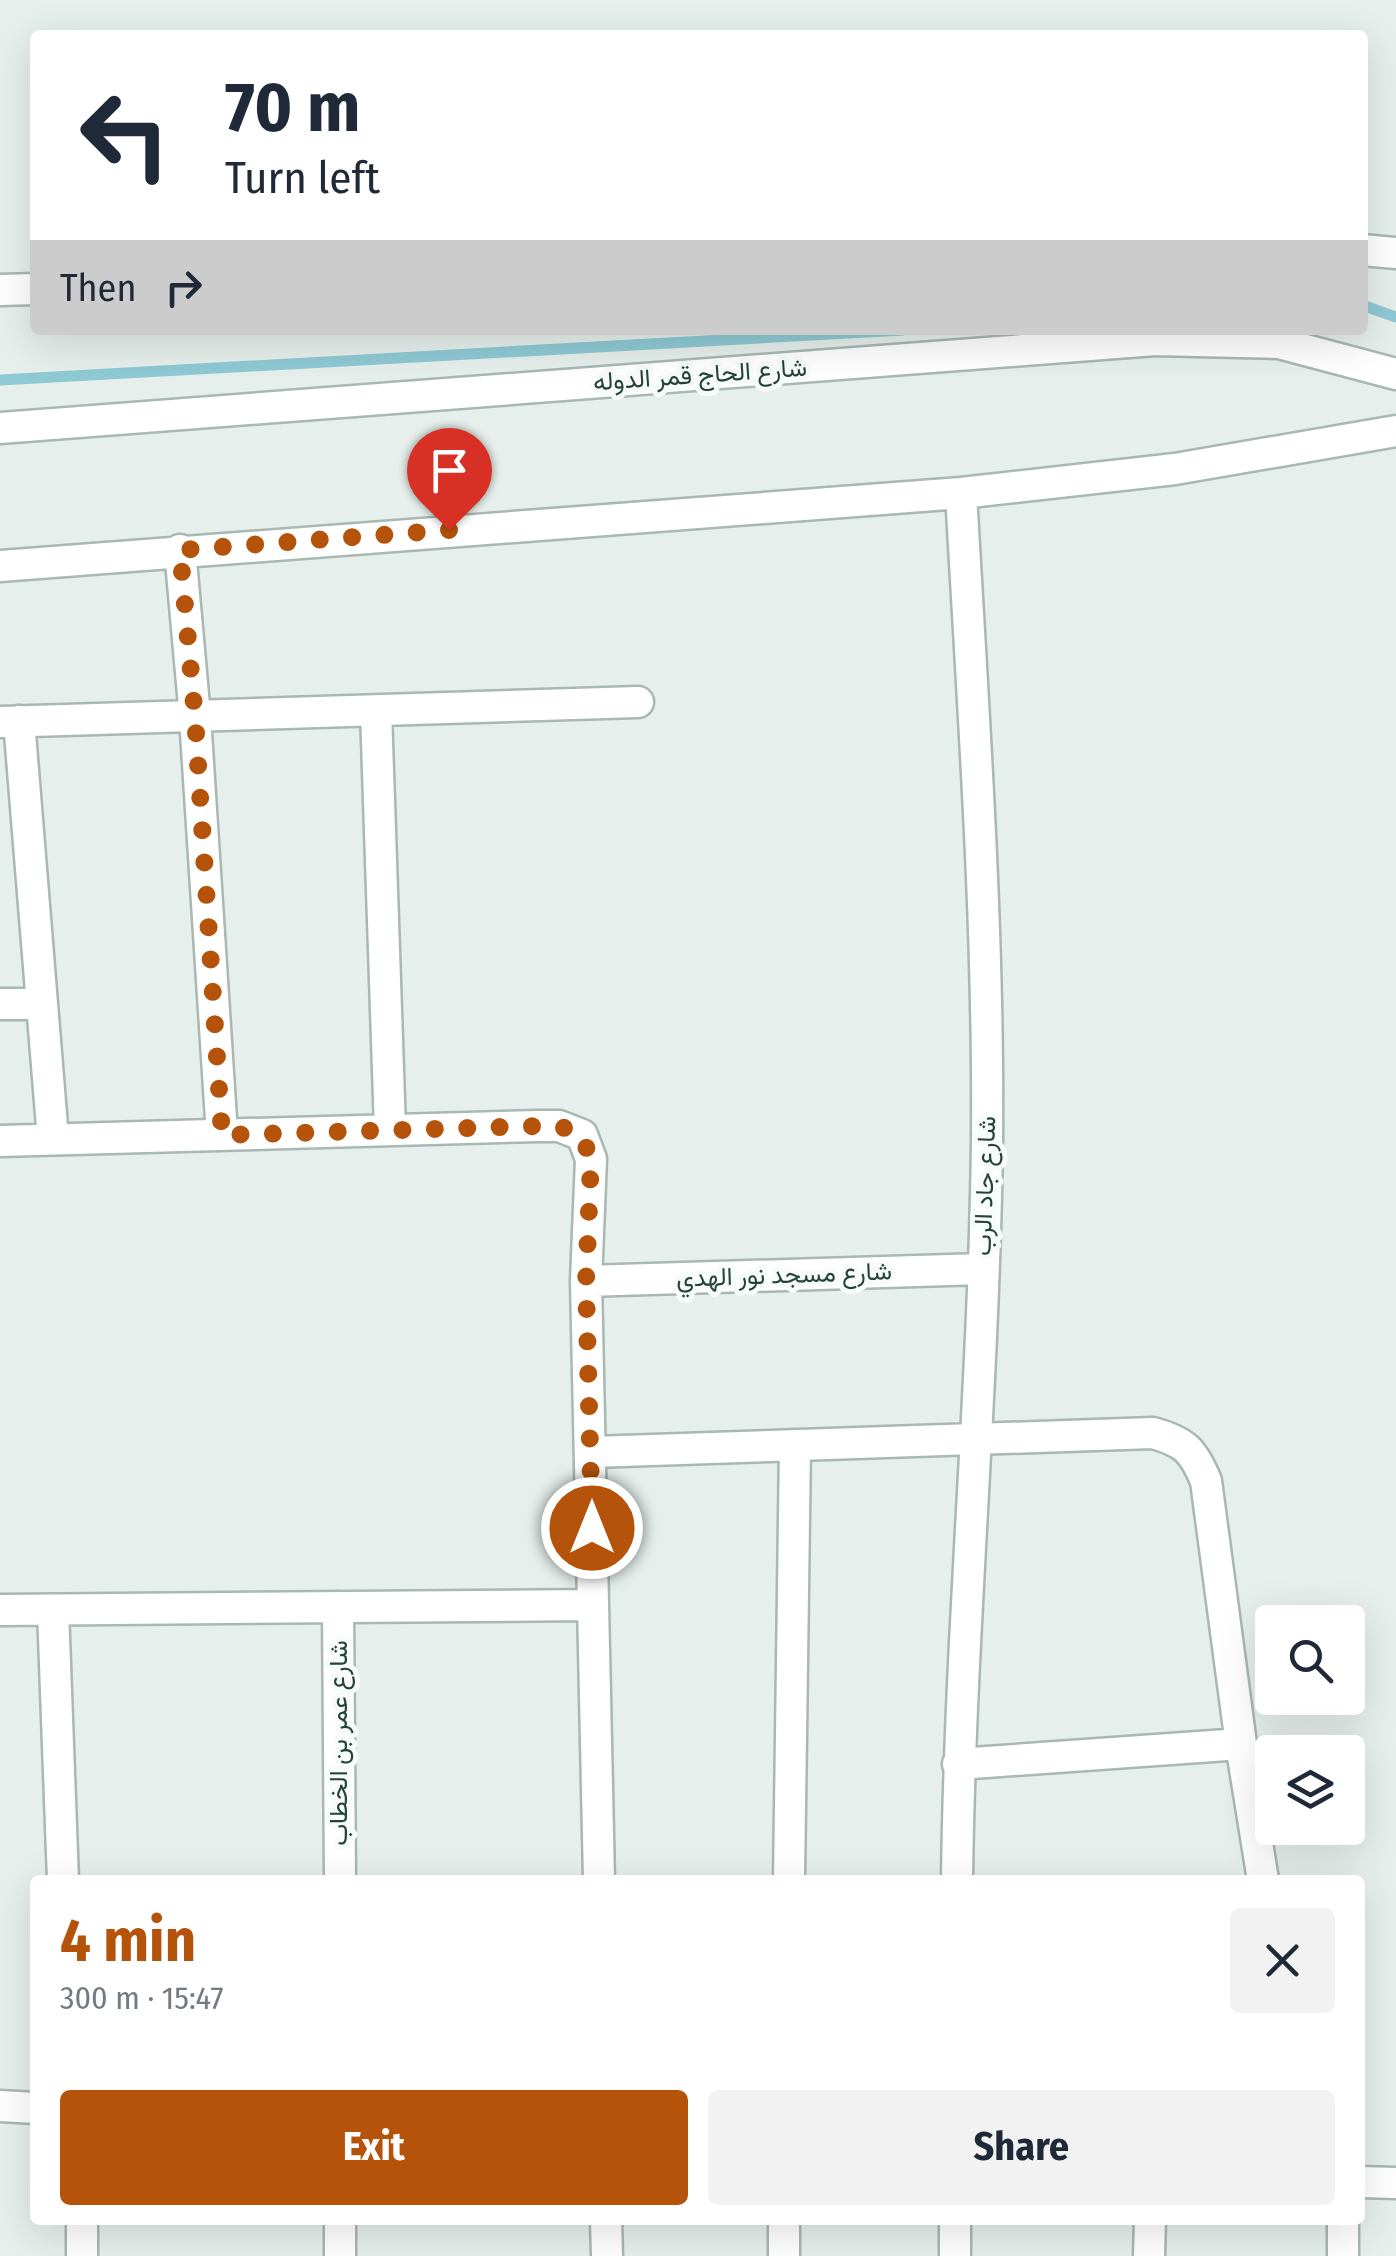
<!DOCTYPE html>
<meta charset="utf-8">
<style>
body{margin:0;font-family:"Fira Sans Condensed",Vazirmatn,sans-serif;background:#f2f2f3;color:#1f2937;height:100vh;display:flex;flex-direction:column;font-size:38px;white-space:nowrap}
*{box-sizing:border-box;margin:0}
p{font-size:32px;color:#747a83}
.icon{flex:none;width:55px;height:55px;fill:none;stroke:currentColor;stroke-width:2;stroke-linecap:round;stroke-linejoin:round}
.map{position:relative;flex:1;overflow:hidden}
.side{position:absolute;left:30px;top:1875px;width:1335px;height:350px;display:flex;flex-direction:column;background:#fff;border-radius:10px;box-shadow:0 10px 40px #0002}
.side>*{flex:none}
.guide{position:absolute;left:30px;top:30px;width:1338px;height:305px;border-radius:10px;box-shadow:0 10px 40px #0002;background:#fff;color:#1f2937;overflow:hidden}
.buttons{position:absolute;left:1255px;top:1605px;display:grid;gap:20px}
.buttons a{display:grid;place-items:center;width:110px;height:110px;border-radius:10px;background:#fff;box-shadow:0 10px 40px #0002;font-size:50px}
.pin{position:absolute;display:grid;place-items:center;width:85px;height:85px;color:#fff;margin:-102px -42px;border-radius:50% 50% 50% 0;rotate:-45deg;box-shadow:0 0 10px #0007}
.pin .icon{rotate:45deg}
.me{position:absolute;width:110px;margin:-55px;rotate:0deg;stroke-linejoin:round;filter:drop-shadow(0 0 8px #0008)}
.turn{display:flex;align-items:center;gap:35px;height:210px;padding:0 30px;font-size:45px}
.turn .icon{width:130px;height:130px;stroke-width:2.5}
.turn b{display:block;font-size:70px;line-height:85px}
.then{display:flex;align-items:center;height:95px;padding:0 30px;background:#0003;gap:20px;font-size:38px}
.round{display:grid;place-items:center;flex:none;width:105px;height:105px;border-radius:10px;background:#f2f2f3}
.head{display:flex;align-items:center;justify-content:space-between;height:170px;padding:0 30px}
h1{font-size:60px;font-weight:700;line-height:75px;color:#b45309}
.cta{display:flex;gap:20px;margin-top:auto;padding:20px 30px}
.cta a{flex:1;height:115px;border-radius:10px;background:#b45309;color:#fff;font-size:40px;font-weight:700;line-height:115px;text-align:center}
.cta a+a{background:#f2f2f3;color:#1f2937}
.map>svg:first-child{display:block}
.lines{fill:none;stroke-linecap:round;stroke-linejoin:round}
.stream{stroke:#8ec9d4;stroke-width:11}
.minor-casing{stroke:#a8b8b2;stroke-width:35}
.minor{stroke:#fff;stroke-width:30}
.route{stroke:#b45309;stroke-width:18;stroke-dasharray:0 32.4}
.labels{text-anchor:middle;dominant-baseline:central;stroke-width:10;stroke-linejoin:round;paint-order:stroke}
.street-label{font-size:25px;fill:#24423a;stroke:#f7fbf9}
</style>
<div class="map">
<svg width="1396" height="2256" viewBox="0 0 1396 2256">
<rect width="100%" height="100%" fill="#e6efeb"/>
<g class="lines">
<path class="stream" d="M1362,305L1396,317
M0,380L903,330"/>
<defs>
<path id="minor" d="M1362,250L1396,253
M0,290L35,289
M0,428L1155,340L1279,343L1396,374
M180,550L195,717L222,1135
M0,566L961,493L1175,469L1396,431
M376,711L390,1130
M19,721L53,1139
M0,722L638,702
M0,1004H42
M0,1141L539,1126H559L582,1135L591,1159L586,1281L599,1880
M586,1281L982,1269
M592,1452L1153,1433C1185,1442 1193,1450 1206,1481L1241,1744L1263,1880
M338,1607L340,1880
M0,1610L593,1605
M53,1610L63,1880
M958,1764L1241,1744
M789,1880L795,1445
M957,1880C960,1634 984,1388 987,1141C989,925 973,709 961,493
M0,2106L35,2108
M1360,2182L1396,2183
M606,2220L607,2256
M955,2220V2256
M82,2256V2220
M340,2256V2220
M784,2256V2220
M1149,2256L1150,2220
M1343,2256V2220"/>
</defs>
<use href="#minor" class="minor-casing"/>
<use href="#minor" class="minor"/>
</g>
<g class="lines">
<path class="route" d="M449,530L180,550L195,717L222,1135L539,1126H560L582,1136L591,1160L586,1282L592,1528"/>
</g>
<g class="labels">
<g class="street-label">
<text transform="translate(700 375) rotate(-4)">شارع الحاج قمر الدوله</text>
<text transform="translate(985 1186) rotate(-88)">شارع جاد الرب</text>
<text transform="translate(784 1275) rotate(-2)">شارع مسجد نور الهدي</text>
<text transform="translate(339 1743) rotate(-90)">شارع عمر بن الخطاب</text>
</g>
</g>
</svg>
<div class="buttons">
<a><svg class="icon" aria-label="search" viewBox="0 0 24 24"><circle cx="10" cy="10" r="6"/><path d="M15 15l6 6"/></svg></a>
<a><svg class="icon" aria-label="layers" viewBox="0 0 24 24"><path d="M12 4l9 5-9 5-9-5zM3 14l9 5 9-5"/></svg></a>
</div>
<div class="pin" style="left:449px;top:530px;background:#d93025"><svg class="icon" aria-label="arrive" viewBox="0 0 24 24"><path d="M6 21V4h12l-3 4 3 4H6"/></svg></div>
<svg class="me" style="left:592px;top:1528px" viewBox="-20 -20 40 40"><circle r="17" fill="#b45309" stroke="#fff" stroke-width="3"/><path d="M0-11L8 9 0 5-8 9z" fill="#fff"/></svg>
<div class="guide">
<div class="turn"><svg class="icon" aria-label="left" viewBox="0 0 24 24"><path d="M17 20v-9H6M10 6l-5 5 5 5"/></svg><div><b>70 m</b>Turn left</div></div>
<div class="then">Then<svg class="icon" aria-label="right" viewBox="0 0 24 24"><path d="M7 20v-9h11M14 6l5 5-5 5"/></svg></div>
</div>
<section class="side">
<div class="head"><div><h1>4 min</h1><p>300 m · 15:47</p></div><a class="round"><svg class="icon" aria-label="close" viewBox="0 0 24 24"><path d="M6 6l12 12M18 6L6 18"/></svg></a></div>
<div class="cta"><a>Exit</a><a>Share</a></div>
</section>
</div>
